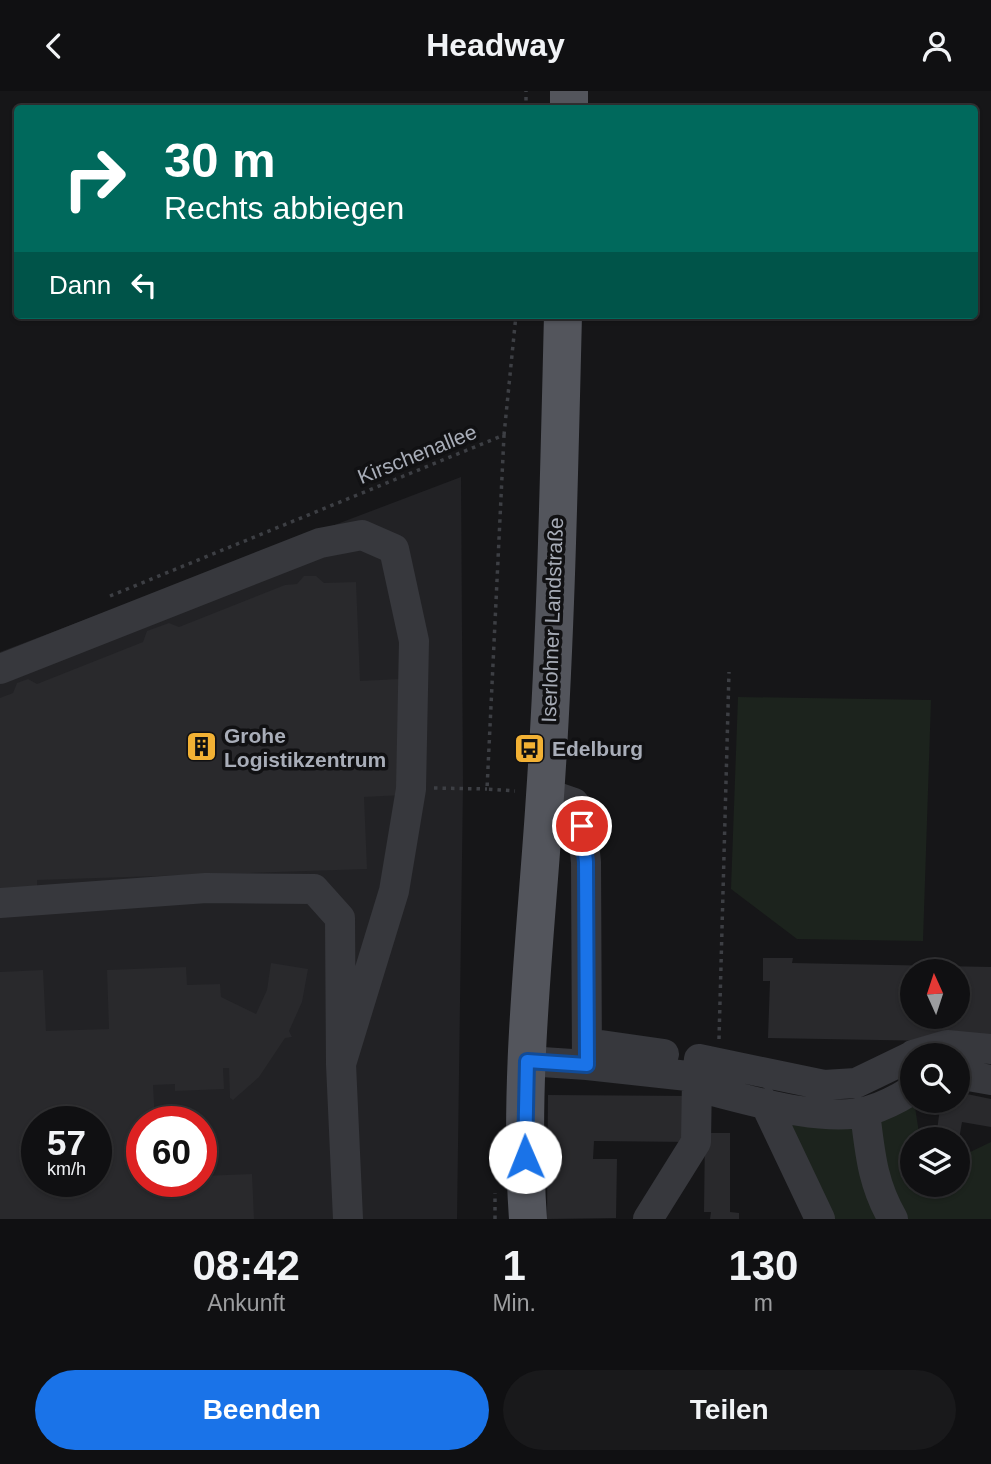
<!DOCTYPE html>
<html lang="de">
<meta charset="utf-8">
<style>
body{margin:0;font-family:Arial,sans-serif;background:#19191b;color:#f1f3f6;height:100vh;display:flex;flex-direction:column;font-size:26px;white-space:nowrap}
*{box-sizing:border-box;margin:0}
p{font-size:23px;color:#9c9d9f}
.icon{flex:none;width:38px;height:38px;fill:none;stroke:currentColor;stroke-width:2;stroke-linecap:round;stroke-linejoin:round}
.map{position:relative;height:1128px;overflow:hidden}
.side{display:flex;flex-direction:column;background:#101012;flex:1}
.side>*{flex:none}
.banner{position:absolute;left:14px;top:14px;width:964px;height:214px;border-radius:7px;box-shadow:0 2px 5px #0004,0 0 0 2px #303032;background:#00695c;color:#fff;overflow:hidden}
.needle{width:46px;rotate:357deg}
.buttons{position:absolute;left:900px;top:868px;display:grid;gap:14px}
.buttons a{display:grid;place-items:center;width:70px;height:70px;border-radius:50%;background:#101012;box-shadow:0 2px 5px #0004,0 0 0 2px #303032;font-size:35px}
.speed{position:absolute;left:21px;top:1015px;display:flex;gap:14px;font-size:35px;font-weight:700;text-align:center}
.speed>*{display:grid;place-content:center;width:91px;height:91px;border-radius:50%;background:#101012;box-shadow:0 2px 5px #0004,0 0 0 2px #303032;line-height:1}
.speed small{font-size:18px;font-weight:400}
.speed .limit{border:10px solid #d22;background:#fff;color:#111}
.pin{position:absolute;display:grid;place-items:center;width:60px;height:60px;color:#fff;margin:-30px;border:4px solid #fff;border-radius:50%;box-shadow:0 2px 7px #0007}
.me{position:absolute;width:77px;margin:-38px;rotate:359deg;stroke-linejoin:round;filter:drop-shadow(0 0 5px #0008)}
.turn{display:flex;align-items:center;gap:24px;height:147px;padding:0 35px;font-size:32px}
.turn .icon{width:91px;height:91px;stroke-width:2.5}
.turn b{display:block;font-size:49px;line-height:60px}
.then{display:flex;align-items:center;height:66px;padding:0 35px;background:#0003;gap:14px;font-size:26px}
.eta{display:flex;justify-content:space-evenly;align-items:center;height:119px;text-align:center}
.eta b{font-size:42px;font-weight:700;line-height:49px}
.button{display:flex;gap:14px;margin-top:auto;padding:14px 35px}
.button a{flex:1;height:80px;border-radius:42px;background:#1a73e8;color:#fff;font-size:28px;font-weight:700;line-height:80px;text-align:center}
.button a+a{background:#19191b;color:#f1f3f6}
header{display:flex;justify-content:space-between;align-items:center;height:91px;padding:0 35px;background:#101012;font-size:32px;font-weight:700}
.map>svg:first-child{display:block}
.built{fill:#222225;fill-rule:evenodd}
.green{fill:#1c231d}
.building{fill:#29292c;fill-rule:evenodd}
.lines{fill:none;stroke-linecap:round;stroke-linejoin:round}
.path{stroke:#3d3f44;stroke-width:3.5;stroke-dasharray:3.5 5;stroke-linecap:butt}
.minor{stroke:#37383d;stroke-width:30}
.major{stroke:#53555c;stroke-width:38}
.route-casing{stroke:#114b97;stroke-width:18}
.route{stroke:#1a73e8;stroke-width:12}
.labels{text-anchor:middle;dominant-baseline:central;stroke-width:7;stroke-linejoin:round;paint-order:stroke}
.street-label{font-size:21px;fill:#a8adb8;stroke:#111113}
.poi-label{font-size:21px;font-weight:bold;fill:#a8adb8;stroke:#111113;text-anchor:start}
</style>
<header><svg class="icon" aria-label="back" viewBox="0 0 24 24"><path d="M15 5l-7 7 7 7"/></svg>Headway<svg class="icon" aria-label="person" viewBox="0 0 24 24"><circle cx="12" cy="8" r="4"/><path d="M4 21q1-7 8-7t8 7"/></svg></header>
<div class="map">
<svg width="991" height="1128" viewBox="0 0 991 1128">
<rect width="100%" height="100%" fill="#161618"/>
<path class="built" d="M461,386L463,695L457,1128H0V561ZM37,1031H96V1090H37ZM142,1031H201V1090H142Z"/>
<path class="green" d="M738,606L931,609L923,850L797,848L731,798Z
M914,1010L920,1048H912V1094H957V1063L964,1064L991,1051V1128H832L785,1024Z"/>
<path class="building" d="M304,485H316L324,492L356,491L360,590L399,588L403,704L364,706L367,778L37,789V798H0V607L13,602L17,592L28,588L37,593L143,551L147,540L169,532L179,536L285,494L297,493Z
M763,867H793L792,872L991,876V951L768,947L770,890H763ZM912,880H957V926H912Z
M271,872L308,878L302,911L289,940L292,946L285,947L259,986L233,1009L230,1007L229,977H223L224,998L175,1000V993L153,994L155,1031H142V1090H201V1085L252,1083L254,1128H0V881L43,879L46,940L109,938L107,879L186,876L187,894L220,893L221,906L256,923L267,899ZM37,1031H96V1090H37Z
M957,1001L991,1008V1036L962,1031L959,1048L936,1047L941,1010H957Z
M548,1004L692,1005V1051L594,1050L593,1068H617L616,1127L547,1128Z
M705,1042H730V1121L739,1122V1128H710L711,1121H704Z"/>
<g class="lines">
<path class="path" d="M526,18V0
M504,344L516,224
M110,505L504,344L487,698L515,700
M434,697L487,698
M719,948L729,581
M495,1128V1102"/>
<path class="minor" d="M0,578L320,452L362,444L394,458L414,550L411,698L394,800L341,973
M0,812L206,797L314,798L340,827L341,973L348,1128
M587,952L664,963
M913,964L947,954L991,958
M527,970L587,974L586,771L582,735L574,712L545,702
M587,974L697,986L699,968L824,994L856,992L912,965
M957,983L991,989
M697,996C743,1007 823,1033 868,1020C884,1015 898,1008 912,999
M765,1012L820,1128
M865,1021C870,1061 872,1092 893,1128
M648,1128L696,1051L697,986"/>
<path class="major" d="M569,18V0
M528,1128C518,987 536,846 545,705C556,545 559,384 563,224"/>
</g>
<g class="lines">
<defs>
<path id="route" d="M525,1066L527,970L587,974L586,771L582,735"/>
</defs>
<use href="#route" class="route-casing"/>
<use href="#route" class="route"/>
</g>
<defs>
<symbol id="building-square" viewBox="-11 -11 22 22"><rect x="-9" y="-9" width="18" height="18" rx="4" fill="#f2b134" stroke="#111113"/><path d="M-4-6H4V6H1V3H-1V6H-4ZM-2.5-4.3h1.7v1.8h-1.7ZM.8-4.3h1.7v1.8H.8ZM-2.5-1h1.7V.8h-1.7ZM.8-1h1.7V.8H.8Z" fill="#111"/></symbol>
<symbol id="bus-square" viewBox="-11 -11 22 22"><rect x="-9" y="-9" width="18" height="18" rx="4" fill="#f2b134" stroke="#111113"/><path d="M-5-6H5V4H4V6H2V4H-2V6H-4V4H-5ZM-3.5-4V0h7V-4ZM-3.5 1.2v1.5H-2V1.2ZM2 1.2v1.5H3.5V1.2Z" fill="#111"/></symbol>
</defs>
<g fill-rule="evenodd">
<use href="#building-square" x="184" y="638" width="35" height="35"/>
<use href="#bus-square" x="512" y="640" width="35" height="35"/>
</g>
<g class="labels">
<g class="street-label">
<text transform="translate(417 363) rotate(-22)">Kirschenallee</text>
<text transform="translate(552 529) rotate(-88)">Iserlohner Landstraße</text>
</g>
<g class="poi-label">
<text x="224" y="644">Grohe<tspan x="224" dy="24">Logistikzentrum</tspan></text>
<text x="552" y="657">Edelburg</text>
</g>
</g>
</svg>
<div class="buttons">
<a><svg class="needle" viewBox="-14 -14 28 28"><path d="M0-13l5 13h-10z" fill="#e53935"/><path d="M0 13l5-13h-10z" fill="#9c9d9f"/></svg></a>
<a><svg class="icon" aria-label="search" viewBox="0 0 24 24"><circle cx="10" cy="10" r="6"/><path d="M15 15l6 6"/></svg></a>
<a><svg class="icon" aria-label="layers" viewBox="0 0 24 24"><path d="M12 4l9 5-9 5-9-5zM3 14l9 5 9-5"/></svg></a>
</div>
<div class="speed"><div>57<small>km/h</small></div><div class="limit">60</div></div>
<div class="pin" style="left:582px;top:735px;background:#d93025"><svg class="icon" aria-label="arrive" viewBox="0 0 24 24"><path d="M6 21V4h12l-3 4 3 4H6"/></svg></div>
<svg class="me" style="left:525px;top:1066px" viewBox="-20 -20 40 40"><circle r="19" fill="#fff"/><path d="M0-13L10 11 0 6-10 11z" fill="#1a73e8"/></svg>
<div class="banner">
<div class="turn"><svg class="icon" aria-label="right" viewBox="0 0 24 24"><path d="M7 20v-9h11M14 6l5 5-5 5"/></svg><div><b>30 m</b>Rechts abbiegen</div></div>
<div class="then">Dann<svg class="icon" aria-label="left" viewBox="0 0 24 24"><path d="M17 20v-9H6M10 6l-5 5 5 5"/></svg></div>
</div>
</div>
<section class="side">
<div class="eta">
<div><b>08:42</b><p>Ankunft</p></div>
<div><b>1</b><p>Min.</p></div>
<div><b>130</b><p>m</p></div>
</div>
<div class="button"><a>Beenden</a><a>Teilen</a></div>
</section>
